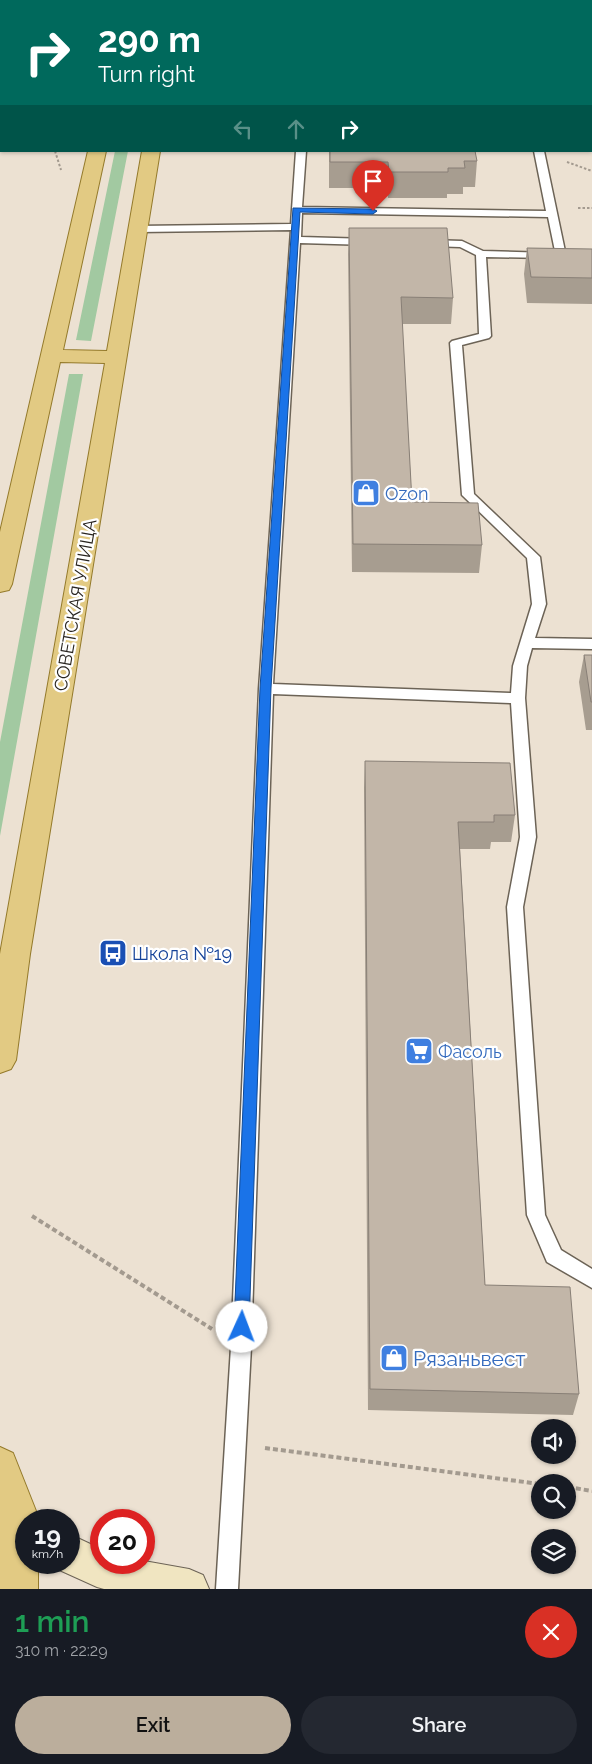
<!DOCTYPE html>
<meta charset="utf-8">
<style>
body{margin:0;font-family:Raleway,sans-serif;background:#242831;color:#f1f3f6;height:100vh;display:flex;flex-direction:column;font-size:19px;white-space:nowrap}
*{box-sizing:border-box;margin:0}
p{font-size:16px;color:#9ea1a6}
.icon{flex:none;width:28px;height:28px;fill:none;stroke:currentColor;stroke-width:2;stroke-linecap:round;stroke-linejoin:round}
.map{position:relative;height:1589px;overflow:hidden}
.details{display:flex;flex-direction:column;background:#171b24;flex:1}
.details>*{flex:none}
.top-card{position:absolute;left:0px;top:0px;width:592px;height:152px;box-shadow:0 1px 4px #0004;background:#00695c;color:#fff;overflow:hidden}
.controls{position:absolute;left:531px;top:1419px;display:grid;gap:10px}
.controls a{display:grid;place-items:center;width:45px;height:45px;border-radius:50%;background:#171b24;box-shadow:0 1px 4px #0004;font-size:25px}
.speed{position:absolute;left:15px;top:1509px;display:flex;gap:10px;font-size:25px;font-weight:700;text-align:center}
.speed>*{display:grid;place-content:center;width:65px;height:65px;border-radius:50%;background:#171b24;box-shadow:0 1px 4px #0004;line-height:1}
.speed small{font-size:12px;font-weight:400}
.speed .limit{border:8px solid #d22;background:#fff;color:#111}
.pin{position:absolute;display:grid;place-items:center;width:42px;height:42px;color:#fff;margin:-51px -21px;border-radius:50% 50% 50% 0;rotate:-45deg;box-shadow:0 0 5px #0007}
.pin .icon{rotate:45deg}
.me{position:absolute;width:55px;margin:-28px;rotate:2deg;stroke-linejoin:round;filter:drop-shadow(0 0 4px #0008)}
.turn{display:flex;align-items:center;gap:18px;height:105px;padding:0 15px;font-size:22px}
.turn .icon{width:65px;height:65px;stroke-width:2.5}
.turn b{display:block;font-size:35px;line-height:42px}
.lanes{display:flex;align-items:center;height:48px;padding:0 15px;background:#0003;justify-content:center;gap:25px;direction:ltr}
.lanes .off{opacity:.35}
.round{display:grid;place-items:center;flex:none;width:52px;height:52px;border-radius:26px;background:#242831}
.headline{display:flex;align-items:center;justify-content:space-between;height:85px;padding:0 15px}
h1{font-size:30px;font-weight:600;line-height:38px;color:#1e9e55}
.action{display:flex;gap:10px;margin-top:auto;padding:10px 15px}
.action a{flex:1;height:58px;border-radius:30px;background:#bbae9c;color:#111;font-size:20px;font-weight:600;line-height:58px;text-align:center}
.action a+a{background:#242831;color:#f1f3f6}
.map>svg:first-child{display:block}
.green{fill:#a2c9a1}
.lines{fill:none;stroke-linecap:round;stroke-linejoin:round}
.lane-casing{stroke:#6c6356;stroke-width:3}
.secondary-casing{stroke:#6c6356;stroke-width:2}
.primary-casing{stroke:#947a2b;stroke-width:2}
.path-far1{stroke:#a39a8f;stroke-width:2;stroke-dasharray:2.5 2;stroke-linecap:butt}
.path{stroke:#a39a8f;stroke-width:4;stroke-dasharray:5 3;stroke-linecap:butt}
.lane{fill:#fff;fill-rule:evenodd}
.secondary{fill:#f0e5c1;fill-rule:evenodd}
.primary{fill:#e2ca83;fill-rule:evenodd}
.wall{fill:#a79d90}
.building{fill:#c2b6a8;stroke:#887f76}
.route{fill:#1a73e8;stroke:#114b97}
.labels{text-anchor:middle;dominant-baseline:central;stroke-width:4.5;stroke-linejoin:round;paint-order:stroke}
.shop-label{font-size:18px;fill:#366cbe;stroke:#fff;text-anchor:start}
.street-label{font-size:18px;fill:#292520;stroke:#fff}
.transit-label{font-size:18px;fill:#164399;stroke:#fff;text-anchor:start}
.near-shop-label{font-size:21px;fill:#366cbe;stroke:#fff;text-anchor:start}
</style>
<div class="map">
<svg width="592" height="1589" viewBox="0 0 592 1589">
<rect width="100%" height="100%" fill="#ece1d2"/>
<path class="green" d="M115,151H128L91,341L76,340Z
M69,374H83L0,836V742Z"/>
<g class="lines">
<defs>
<path id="lane" d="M293,0H301V1H293Z
M429,0H437V1H429Z
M509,0H518V1H510Z
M296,151H306L302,207L546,211L534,151H544L566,256L565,258L561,259L556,256L548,217L302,213L301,237L369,239L374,242L369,245L300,243L273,684L511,693L513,666L532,604L527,558L462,495L450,343L452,341L479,334L476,255L460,247L430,246L425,243L430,240L462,241L483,251L551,253L552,255L547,258L486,257L491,336L489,338L462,345L474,494L540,557L546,604L535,638L592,639V649L532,648L527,666L525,698L536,837L523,907L545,1215L561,1250L592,1269V1288L547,1262L527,1215L507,907L520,837L511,703L273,694L251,1347L238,1589H216L231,1347L259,689L291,230L138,232L133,229L138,226L291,224Z"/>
<path id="secondary" d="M69,1534L101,1549V1562H144V1561L189,1569L203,1575L209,1589H104L97,1587L55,1568L53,1562H69Z"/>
<path id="primary" d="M123,0H139V1H123Z
M167,0H183V1H167Z
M88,151H106L63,350L107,351L142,151H160L30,954L16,1060L11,1069L0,1073V954L105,363L60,362L12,584L9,590L0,592V532Z
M0,1447L13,1453L38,1516V1520H26V1562H38V1589H0Z"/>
</defs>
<use href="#lane" class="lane-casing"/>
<use href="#secondary" class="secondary-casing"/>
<use href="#primary" class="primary-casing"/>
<path class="path-far1" d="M56,0L58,1
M55,151L61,170
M567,162L592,171
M578,208H592"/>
<path class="path" d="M32,1216L212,1329
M265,1448L540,1484
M568,1487L592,1491"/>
<use href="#lane" class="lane"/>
<use href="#secondary" class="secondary"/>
<use href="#primary" class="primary"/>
</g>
<path class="wall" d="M591,1H592V143H591Z
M319,151H475L477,161L475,187H463V194H447V198H388L387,188H329V152H319Z
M349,228L453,298L451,324H402L412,502L482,545L479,573L352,572L348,254Z
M527,248L592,249V304L527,303L524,274Z
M584,655H592V730H586L579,682Z
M365,761L515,815L511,842H491L490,849H460L485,1285L579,1394L573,1415L368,1410L364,788Z"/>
<path class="building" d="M554,0L592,1V118H591V1H554Z
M330,151H475L477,161H464L465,168H448V172H389L388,162H330Z
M349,228H447L453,298L401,297L412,502L478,503L482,545L353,544Z
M527,248L592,249V278L531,277Z
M584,655H592V702H591Z
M365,761L510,763L515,815H494V822H458L485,1285L570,1287L579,1394L370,1389Z"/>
<path class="route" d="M293,208L373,209L377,211L373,214L300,212L271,688L249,1327L247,1332L242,1334L236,1332L234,1327L260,688Z"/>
<defs>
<symbol id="shop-square" viewBox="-11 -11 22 22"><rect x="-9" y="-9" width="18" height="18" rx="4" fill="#3f7fe0" stroke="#fff"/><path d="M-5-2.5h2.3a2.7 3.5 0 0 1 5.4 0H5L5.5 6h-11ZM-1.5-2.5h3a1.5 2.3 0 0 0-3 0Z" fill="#fff"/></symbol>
<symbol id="bus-square" viewBox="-11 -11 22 22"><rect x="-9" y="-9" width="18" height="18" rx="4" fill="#1a4fb4" stroke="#fff"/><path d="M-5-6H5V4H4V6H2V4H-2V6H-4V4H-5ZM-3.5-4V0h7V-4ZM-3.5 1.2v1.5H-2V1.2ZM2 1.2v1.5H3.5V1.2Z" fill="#fff"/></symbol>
<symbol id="supermarket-square" viewBox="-11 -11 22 22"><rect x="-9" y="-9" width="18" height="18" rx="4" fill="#3f7fe0" stroke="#fff"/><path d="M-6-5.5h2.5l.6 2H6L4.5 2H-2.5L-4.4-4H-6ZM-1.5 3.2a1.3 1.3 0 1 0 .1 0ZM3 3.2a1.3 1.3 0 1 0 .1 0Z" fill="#fff"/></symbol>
</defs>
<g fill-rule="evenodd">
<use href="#shop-square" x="350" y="477" width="32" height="32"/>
<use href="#bus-square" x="97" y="937" width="32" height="32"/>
<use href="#supermarket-square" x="403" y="1035" width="32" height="32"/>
<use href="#shop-square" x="378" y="1342" width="32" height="32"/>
</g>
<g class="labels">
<g class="shop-label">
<text x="385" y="493">Ozon</text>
<text x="438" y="1051">Фасоль</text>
</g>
<g class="street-label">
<text transform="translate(75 605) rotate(-80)">СОВЕТСКАЯ УЛИЦА</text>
</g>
<g class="transit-label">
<text x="132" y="953">Школа №19</text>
</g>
<g class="near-shop-label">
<text x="413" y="1358">Рязаньвест</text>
</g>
</g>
</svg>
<div class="controls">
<a><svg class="icon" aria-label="sound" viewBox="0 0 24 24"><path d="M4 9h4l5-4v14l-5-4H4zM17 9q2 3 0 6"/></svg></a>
<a><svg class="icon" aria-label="search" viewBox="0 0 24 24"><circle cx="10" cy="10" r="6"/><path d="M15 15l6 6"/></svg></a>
<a><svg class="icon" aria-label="layers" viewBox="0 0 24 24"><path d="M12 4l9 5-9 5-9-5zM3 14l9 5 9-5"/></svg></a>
</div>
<div class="speed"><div>19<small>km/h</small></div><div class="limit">20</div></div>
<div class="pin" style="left:373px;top:211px;background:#d93025"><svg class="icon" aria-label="arrive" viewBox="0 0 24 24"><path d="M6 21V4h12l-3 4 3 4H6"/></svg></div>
<svg class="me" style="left:242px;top:1327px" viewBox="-20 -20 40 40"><circle r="19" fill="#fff"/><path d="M0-13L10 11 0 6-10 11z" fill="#1a73e8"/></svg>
<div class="top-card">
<div class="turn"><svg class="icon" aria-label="right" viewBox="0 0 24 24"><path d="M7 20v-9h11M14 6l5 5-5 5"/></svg><div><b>290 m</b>Turn right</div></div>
<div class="lanes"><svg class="icon off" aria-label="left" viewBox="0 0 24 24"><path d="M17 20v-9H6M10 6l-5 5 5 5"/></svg><svg class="icon off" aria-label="ahead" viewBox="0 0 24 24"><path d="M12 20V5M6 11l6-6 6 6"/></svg><svg class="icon" aria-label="right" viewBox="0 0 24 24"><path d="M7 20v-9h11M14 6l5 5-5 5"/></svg></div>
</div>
</div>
<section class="details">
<div class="headline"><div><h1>1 min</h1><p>310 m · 22:29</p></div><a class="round" style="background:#d93025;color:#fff"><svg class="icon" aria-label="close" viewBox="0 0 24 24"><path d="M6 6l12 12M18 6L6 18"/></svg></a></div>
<div class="action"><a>Exit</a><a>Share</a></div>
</section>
